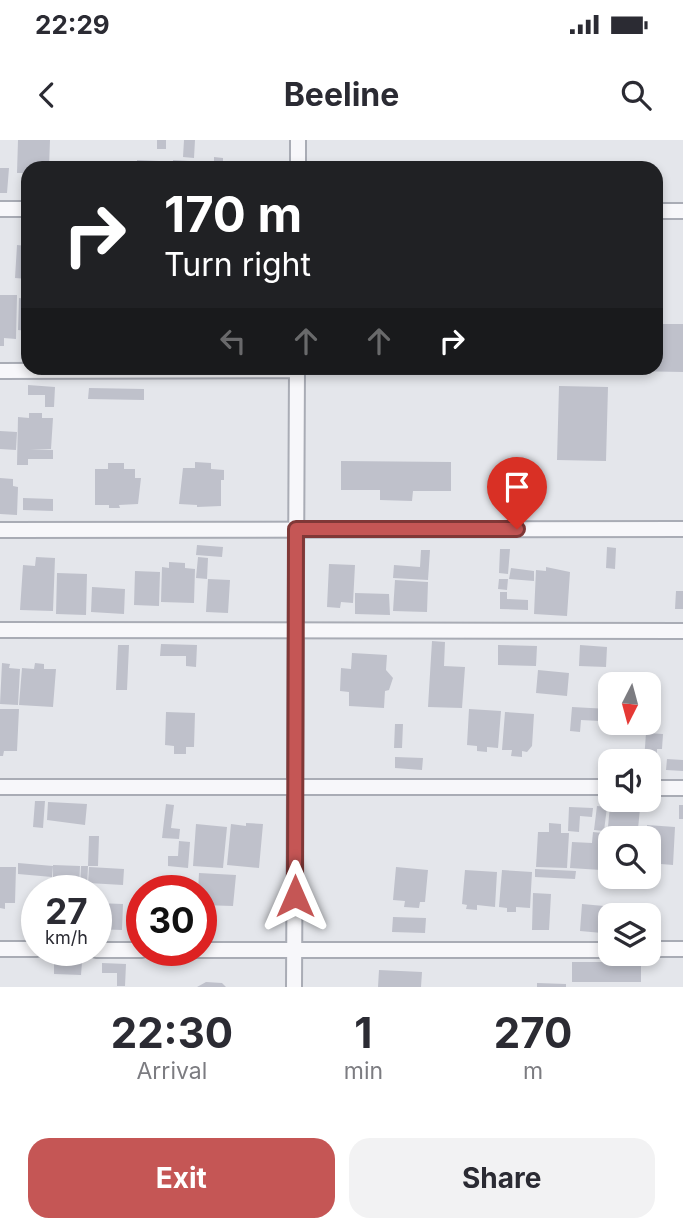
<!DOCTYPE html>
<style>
body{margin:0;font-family:Inter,sans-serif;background:#f2f2f3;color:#2b2b33;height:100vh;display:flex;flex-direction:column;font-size:26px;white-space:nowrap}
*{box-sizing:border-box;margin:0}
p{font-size:23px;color:#7c7c81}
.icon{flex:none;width:38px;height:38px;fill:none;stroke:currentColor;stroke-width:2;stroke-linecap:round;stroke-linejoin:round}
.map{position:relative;height:847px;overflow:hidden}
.drawer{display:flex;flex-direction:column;background:#fff;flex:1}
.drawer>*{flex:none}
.hud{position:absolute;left:21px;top:21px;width:642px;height:214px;border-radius:21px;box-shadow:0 4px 10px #0003;background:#202124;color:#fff;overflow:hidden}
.needle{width:46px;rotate:186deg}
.fabs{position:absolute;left:598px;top:532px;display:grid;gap:14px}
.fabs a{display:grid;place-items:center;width:63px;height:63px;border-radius:14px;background:#fff;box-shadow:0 4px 10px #0003;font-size:35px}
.speed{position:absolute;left:21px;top:735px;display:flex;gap:14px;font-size:35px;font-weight:700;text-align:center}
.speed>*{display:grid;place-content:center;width:91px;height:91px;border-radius:50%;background:#fff;box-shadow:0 4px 10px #0003;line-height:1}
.speed small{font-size:18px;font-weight:400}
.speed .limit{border:10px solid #d22;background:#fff;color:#111}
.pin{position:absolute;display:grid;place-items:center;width:60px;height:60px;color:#fff;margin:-72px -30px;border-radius:50% 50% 50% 0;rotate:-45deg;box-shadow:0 0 7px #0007}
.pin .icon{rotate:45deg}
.me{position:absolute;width:77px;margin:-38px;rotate:0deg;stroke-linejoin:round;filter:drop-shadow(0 0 5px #0008)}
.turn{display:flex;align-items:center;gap:24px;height:147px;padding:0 28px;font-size:32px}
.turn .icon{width:91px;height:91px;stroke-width:2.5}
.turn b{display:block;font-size:49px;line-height:60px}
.lanes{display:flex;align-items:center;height:66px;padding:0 28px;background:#0003;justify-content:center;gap:35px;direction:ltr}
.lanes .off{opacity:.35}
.eta{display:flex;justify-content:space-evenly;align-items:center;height:119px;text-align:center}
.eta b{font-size:42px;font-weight:700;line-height:49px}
.primary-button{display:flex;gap:14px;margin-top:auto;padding:14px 28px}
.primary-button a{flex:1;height:80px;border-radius:21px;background:#c55655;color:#fff;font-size:28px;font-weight:700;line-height:80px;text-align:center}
.primary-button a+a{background:#f2f2f3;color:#2b2b33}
.status{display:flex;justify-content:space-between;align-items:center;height:49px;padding:0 35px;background:#fff;direction:ltr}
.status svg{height:19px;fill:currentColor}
header{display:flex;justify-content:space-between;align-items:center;height:91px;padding:0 28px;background:#fff;font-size:32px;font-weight:700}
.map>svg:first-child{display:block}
.building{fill:#bfc1cb}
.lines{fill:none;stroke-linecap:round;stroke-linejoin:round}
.minor-casing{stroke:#a9acb5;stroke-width:18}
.minor{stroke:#f7f7fa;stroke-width:14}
.route-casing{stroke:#803837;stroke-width:18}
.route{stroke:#c55655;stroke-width:12}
</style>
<div class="status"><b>22:29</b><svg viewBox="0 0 49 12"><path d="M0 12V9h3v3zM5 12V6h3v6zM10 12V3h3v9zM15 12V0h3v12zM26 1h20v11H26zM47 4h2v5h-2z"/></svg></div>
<header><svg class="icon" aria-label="back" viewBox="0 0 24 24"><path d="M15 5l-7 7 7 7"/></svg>Beeline<svg class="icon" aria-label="search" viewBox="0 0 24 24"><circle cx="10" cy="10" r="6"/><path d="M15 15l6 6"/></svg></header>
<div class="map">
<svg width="683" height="847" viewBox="0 0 683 847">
<rect width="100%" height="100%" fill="#e4e6eb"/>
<path class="building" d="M18,0H50L49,28H28V33H17Z
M157,0H166V9H157Z
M184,0H195L194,18L183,17Z
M214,17L223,18V23H233V28H203L204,22H214Z
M137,20L159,21L158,28H137Z
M173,20L190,21L189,28H173Z
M0,28H9L7,53H0Z
M17,105L28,106V139L15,138Z
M0,155H17L16,199L4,198V206H0Z
M19,158L28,159V191L18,190Z
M656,184H683V232L629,231V228H656Z
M365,228H438V232L365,230Z
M486,228H513V231L486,230Z
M585,228H611V231L585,230Z
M28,245L55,247L54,267H45V255H28Z
M559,246L608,247L606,321L557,320Z
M89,248L144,249V260L88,259Z
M29,273H42V278H53L51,309H30L53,310V319H28V325H17L18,277L29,278Z
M0,291L17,292L16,310L0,309Z
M341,321L451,322V351H413L412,361L380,360V350H341Z
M195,322L211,323V329L224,330V340H221V366L197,367V365L179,364L183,328H195Z
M108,323H124V329H135V338H141L138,364L119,365L120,368H109V365H95V329H108Z
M0,338L13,339V346L18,347L17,375L0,374Z
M23,358L53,359V371L23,370Z
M197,405L223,407L222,417L196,415Z
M607,407L616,408L615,429L606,428Z
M500,409H510L508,434L499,433Z
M421,410H430L428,440L393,438L394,425L420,427Z
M36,417L55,418L53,471L20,470L23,425L35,426Z
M198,417L208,418L207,439L196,438Z
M169,422L185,423V428L195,429L194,463L161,462L162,427L169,428Z
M329,424L355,425L353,463L341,462L340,468L327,467Z
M546,427L570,432L567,476L534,474L536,430L546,431Z
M511,428L534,431V441L509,439Z
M135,431L160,432L159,466L134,465Z
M57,433L87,434L86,475L56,474Z
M208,439L230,440L228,473L206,472Z
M499,439H508L507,450L498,449Z
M395,440L428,442L427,472L393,471Z
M92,447L125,449L124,474L91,472Z
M676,451H683V469H675Z
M500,452H507V459L528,460V470L500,469Z
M355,453L389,454L390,475L355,474Z
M432,501L445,502L444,526L465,527L462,568L428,567Z
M161,504L197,505L196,527L186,526V516H160Z
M118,505H129L127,550H116Z
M498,505L537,506L536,526L498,525Z
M580,505L607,507L606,527L579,526Z
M352,513L387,515L386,530L393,538L389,550L385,551L384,568L349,566V552L340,551L341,528L351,529Z
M2,523L10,524L9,528L20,529L18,565L0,564Z
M35,523L44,524V529H56L53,567L19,565L22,528L34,529Z
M538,530L569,533L567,556L536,553Z
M572,567L609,569L607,588H600V581L581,580L580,592L570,591Z
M0,569H19L17,611H4L3,616H0Z
M469,569L501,571L498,608L487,607V612L477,611V606L467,605Z
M166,572L195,573L194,607H186V614H174V606L165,605Z
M505,572L534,574L532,606L527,612L522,611V617L511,616L512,610H502Z
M395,584H403L402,608H394Z
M646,593L663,594L662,609H657L656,630H649V621H644Z
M395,617L423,618L422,630L395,628Z
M667,619L683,620V631L666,630Z
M35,661H45L43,688L33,687Z
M48,662L87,664L85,685L47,680Z
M166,664L174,665L171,688L180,689L179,699L162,698Z
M679,665H683V679H679Z
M597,666L607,667L604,691L594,690Z
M610,666L640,669L637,698H611V729L604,728Z
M569,667L593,668L592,677L580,676L579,692L568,691Z
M246,683L263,684L259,728L227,725L231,684L246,686Z
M549,683L561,684V693H569L567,728L536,727L538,692H549Z
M196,684L227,687L223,728L193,726Z
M647,685L675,687L673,725L649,723Z
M593,692L603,693L601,730L570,728L572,702L592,703Z
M89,696H99L98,726H88Z
M179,701L190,702L188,728L168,726V716H178Z
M18,723L53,726L52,737L18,734Z
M53,725L80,726L79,749H53Z
M81,726H88L87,748L80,747Z
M0,727H16L15,763H5V769L0,768Z
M89,727L124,729L123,745L88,743Z
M396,727L428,730L425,762H420L419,768L404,767L405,761L393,760Z
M535,729L576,731L575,739L535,737Z
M465,730L497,732L495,767L477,765V770L466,769L467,765L462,764Z
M502,730L532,732L530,768L516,767V772H507V768L499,767Z
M199,733L236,735L233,766L201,765V751H198Z
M533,753L551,754L549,790H532Z
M96,763L123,764L122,790L96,789Z
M582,764L604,766L602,793L580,791Z
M393,777L426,778L425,793L392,792Z
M54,821L82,822L81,835L54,834Z
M572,822H641V842H572Z
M102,823L126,824L125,846H117V833H102Z
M379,830L422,832L421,847H378Z
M206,842L222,843L226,847H197Z
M537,843L566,844V847H537Z"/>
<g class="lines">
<defs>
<path id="minor" d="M298,28V0
M0,69H28
M656,71H683
M0,231L297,230
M0,390L683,389
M0,490L683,491
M0,647H611
M649,648H683
M0,809H37
M649,809H683
M96,810H142
M196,810H611
M294,847L297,228"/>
</defs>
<use href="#minor" class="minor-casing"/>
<use href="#minor" class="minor"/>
</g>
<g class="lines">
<defs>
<path id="route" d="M295,756L296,389H517"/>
</defs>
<use href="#route" class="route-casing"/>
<use href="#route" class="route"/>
</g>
</svg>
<div class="fabs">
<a><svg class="needle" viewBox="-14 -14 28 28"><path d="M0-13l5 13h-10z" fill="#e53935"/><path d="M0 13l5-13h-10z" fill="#7c7c81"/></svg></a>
<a><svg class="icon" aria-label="sound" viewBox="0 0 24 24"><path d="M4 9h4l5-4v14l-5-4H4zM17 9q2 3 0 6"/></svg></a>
<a><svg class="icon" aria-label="search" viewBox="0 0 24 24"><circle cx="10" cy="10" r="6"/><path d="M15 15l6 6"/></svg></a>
<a><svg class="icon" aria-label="layers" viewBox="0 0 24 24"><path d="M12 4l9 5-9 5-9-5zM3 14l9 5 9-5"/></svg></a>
</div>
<div class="speed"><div>27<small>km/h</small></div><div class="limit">30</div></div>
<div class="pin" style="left:517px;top:389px;background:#d93025"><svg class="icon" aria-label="arrive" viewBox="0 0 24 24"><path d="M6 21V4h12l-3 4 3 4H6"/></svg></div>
<svg class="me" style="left:295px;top:756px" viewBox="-20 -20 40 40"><path d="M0-17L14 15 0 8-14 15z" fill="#c55655" stroke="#fff" stroke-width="4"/></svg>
<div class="hud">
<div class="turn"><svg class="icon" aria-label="right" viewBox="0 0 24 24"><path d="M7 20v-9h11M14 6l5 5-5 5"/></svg><div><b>170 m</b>Turn right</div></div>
<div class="lanes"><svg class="icon off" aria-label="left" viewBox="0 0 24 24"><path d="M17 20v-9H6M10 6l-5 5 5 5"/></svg><svg class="icon off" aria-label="ahead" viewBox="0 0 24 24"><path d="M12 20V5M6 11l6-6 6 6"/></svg><svg class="icon off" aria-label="ahead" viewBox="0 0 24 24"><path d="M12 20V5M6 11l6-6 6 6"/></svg><svg class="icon" aria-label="right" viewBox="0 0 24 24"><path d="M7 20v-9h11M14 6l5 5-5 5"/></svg></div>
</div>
</div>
<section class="drawer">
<div class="eta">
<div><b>22:30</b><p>Arrival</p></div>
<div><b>1</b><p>min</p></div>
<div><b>270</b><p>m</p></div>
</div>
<div class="primary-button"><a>Exit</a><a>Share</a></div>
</section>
